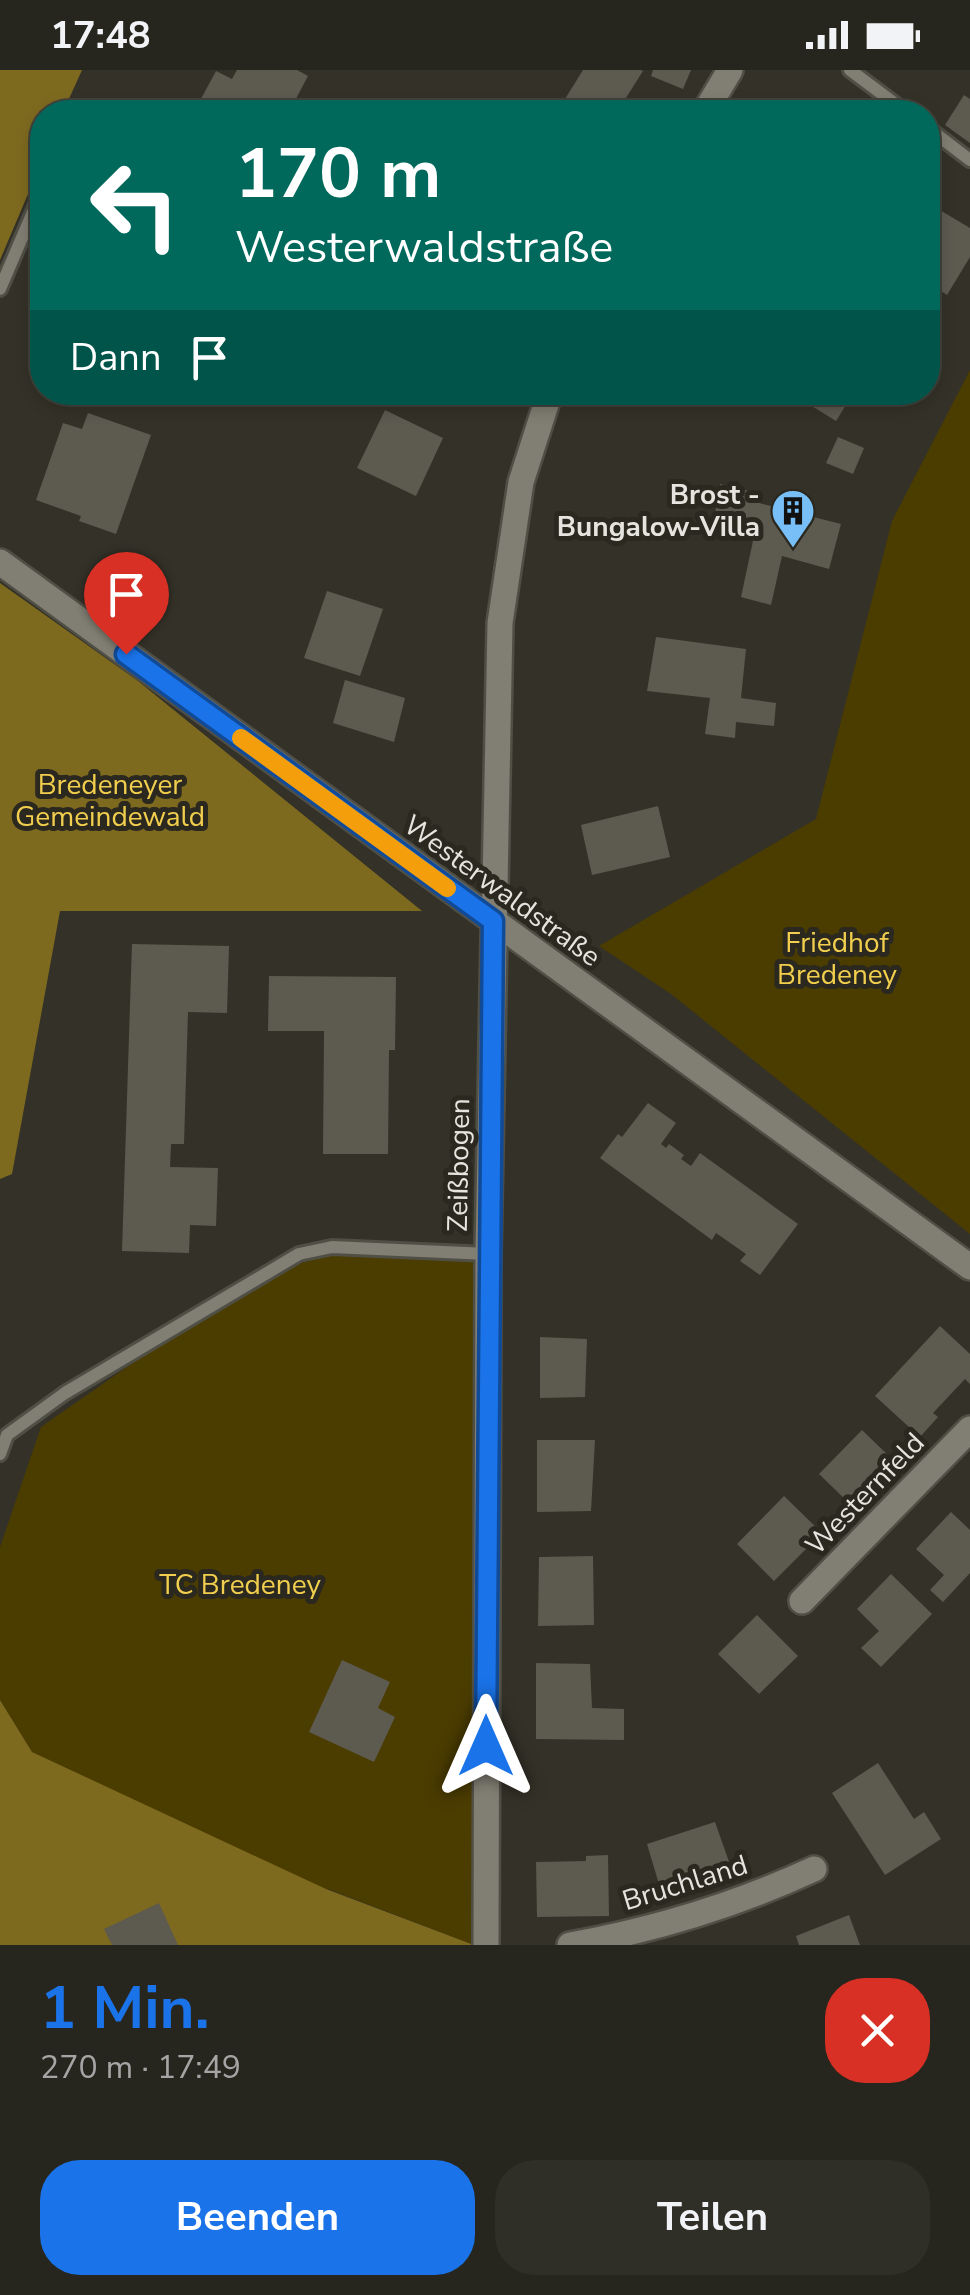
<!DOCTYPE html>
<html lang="de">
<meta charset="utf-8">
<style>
body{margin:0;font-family:"Nunito Sans",sans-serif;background:#2f2e27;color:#f1f3f6;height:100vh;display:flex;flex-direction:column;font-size:38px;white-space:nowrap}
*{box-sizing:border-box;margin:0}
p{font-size:32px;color:#a4a5a4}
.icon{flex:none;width:55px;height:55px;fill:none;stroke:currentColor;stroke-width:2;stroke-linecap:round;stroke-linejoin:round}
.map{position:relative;height:1875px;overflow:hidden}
.panel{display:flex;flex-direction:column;background:#27261e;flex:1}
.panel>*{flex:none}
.hud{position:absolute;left:30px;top:30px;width:910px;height:305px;border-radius:40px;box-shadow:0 5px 15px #0003,0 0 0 2px #43433c;background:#00695c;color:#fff;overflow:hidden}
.pin{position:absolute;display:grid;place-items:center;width:85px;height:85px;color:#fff;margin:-102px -42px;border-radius:50% 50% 50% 0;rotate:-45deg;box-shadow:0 0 10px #0007}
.pin .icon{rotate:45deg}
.me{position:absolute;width:110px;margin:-55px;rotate:0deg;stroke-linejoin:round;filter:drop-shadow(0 0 8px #0008)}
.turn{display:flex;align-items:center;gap:35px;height:210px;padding:0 40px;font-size:45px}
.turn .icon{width:130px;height:130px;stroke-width:2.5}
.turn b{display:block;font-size:70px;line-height:85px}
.then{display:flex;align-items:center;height:95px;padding:0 40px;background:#0003;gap:20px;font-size:38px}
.round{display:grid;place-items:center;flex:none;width:105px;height:105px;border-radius:40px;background:#2f2e27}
.head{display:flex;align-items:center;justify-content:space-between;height:170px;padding:0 40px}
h1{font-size:60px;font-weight:700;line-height:75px;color:#1a73e8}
.primary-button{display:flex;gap:20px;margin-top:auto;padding:20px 40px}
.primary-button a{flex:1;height:115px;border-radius:40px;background:#1a73e8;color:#fff;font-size:40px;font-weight:700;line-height:115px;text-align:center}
.primary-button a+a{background:#2f2e27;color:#f1f3f6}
.status{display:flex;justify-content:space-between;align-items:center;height:70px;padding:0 50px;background:#27261e;direction:ltr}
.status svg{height:28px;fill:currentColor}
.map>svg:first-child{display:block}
.green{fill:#4b3c00}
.forest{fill:#7e6a1f}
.building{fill:#5d5a50}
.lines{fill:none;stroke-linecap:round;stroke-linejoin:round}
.service-casing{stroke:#504f46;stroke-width:18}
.minor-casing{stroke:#504f46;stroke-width:30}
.service{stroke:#817e73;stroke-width:12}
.minor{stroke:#817e73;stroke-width:25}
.route-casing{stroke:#114b97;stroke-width:25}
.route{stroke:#1a73e8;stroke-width:18}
.slow{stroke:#f59e0b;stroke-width:18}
.labels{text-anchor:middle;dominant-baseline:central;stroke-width:10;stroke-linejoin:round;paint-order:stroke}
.poi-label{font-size:28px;font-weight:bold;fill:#e5e4de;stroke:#2a281f;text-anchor:end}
.park-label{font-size:28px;fill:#f1ce4d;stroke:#2a281f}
.street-label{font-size:28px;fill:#e5e4de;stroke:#2a281f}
</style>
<div class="status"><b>17:48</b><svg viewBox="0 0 49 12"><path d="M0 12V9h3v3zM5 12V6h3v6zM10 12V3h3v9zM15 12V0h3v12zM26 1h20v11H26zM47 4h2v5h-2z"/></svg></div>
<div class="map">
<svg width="970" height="1875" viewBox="0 0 970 1875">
<rect width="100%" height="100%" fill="#343228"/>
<path class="green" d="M970,300V1164L671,924L599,876L816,749L892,451Z
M332,1184L483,1190L474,1875L328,1819L326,1822L32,1682L0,1630V1477L41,1357L167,1269L272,1207L301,1193Z"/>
<path class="forest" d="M0,0H82L63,42H42V91L0,190Z
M0,513L138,611L422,841H60L12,1104L0,1109Z
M0,1630L32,1682L326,1819L474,1875H0Z"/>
<path class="building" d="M237,0H297L308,6L289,42L195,40L216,1L232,9Z
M583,0H641L643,1L617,42H557Z
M653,0H691L683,19L651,6Z
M964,25L970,29V73L945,55Z
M928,133L970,158V187L947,225L928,213Z
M789,322H854L836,351Z
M385,340L443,368L416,426L357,398Z
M88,343L151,365L116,464L79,451L81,446L36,430L63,353L82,359Z
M838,367L864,378L853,404L826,393Z
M720,414L761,424L759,433L841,454L829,499L782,486L771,535L741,527L753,471L712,462Z
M327,521L383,539L360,606L304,588Z
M656,567L746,579L741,628L776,633L774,656L736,652L735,668L705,664L710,628L647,621Z
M345,610L405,628L394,672L333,653Z
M658,736L670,787L592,805L581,755Z
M132,874L229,876L227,943L188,942L184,1074H171L170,1097L218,1098L216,1156L190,1155L189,1183L122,1181Z
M269,906L396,907L395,980H389L388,1084H323L324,961H268Z
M648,1033L676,1053L661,1074L666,1078L669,1074L684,1085L681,1089L691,1096L700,1083L798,1154L760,1205L740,1191L746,1184L716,1163L712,1170L600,1088L618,1064L622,1067Z
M940,1256L970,1284V1314L965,1309L933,1343L938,1347L920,1367L875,1326Z
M540,1267L587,1269L585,1327L540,1328Z
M862,1360L892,1389L849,1433L819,1404Z
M537,1370H595L591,1441L537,1442Z
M784,1426L822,1463L774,1511L737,1474Z
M951,1442L970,1460V1503L943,1532L930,1520L944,1505L916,1479Z
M593,1486L594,1555L538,1556L539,1487Z
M891,1504L932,1544L881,1597L861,1578L879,1561L857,1539Z
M757,1545L798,1586L759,1624L718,1584Z
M342,1590L390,1612L378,1638L395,1647L374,1692L309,1662Z
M536,1593L590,1594L592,1638L624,1639V1670L536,1669Z
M878,1693L914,1749L924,1742L941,1769L885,1805L832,1723Z
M715,1752L734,1806L664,1831L647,1774Z
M608,1785L609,1846L537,1847L536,1792L586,1791V1786Z
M159,1833L178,1875H112L104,1859Z
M849,1845L860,1875H799L796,1866Z"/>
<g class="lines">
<defs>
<path id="service" d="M850,0L906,42
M928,58L970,90
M0,219L42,121
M0,1384L7,1365L65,1323L299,1184L332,1177L488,1184"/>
<path id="minor" d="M705,42L730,0
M0,492L970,1197
M802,1531L970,1359
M486,1875L488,1184L500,553L521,412L550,322
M570,1875C653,1860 738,1834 814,1799"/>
</defs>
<use href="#service" class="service-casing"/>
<use href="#minor" class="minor-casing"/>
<use href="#service" class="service"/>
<use href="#minor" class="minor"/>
</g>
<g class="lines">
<defs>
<path id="route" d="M126,584L493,851L486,1676"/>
</defs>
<use href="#route" class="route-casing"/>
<use href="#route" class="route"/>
<path class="slow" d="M241,668L447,818"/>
</g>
<defs>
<symbol id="building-pin" viewBox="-11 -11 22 30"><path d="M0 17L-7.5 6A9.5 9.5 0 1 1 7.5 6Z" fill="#78bff7" stroke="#2a281f"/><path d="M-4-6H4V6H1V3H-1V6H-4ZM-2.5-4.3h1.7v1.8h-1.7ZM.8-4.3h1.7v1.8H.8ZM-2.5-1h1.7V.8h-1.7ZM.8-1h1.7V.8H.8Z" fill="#111"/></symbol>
</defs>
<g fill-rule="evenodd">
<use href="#building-pin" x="768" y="416" width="50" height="68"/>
</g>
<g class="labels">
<g class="poi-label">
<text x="760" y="425">Brost -<tspan x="760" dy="32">Bungalow-Villa</tspan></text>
</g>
<g class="park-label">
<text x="110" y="715">Bredeneyer<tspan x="110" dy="32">Gemeindewald</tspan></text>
<text x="837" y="873">Friedhof<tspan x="837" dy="32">Bredeney</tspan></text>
<text x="240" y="1515">TC Bredeney</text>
</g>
<g class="street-label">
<text transform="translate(502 821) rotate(36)">Westerwaldstraße</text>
<text transform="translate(459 1095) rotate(-89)">Zeißbogen</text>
<text transform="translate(865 1424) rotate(-46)">Westernfeld</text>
<text transform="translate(685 1813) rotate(-17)">Bruchland</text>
</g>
</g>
</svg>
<div class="pin" style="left:126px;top:584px;background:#d93025"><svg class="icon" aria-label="arrive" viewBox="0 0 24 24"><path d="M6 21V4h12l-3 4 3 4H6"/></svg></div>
<svg class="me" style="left:486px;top:1676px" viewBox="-20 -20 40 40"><path d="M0-17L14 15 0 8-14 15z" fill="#1a73e8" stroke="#fff" stroke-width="4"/></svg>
<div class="hud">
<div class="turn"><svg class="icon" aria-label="left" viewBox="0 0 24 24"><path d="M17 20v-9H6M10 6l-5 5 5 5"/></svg><div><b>170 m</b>Westerwaldstraße</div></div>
<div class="then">Dann<svg class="icon" aria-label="arrive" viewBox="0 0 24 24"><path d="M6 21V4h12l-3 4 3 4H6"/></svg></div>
</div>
</div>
<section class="panel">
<div class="head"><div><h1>1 Min.</h1><p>270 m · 17:49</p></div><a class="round" style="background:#d93025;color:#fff"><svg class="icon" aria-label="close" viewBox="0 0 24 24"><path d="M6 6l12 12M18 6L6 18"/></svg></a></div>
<div class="primary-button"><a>Beenden</a><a>Teilen</a></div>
</section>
